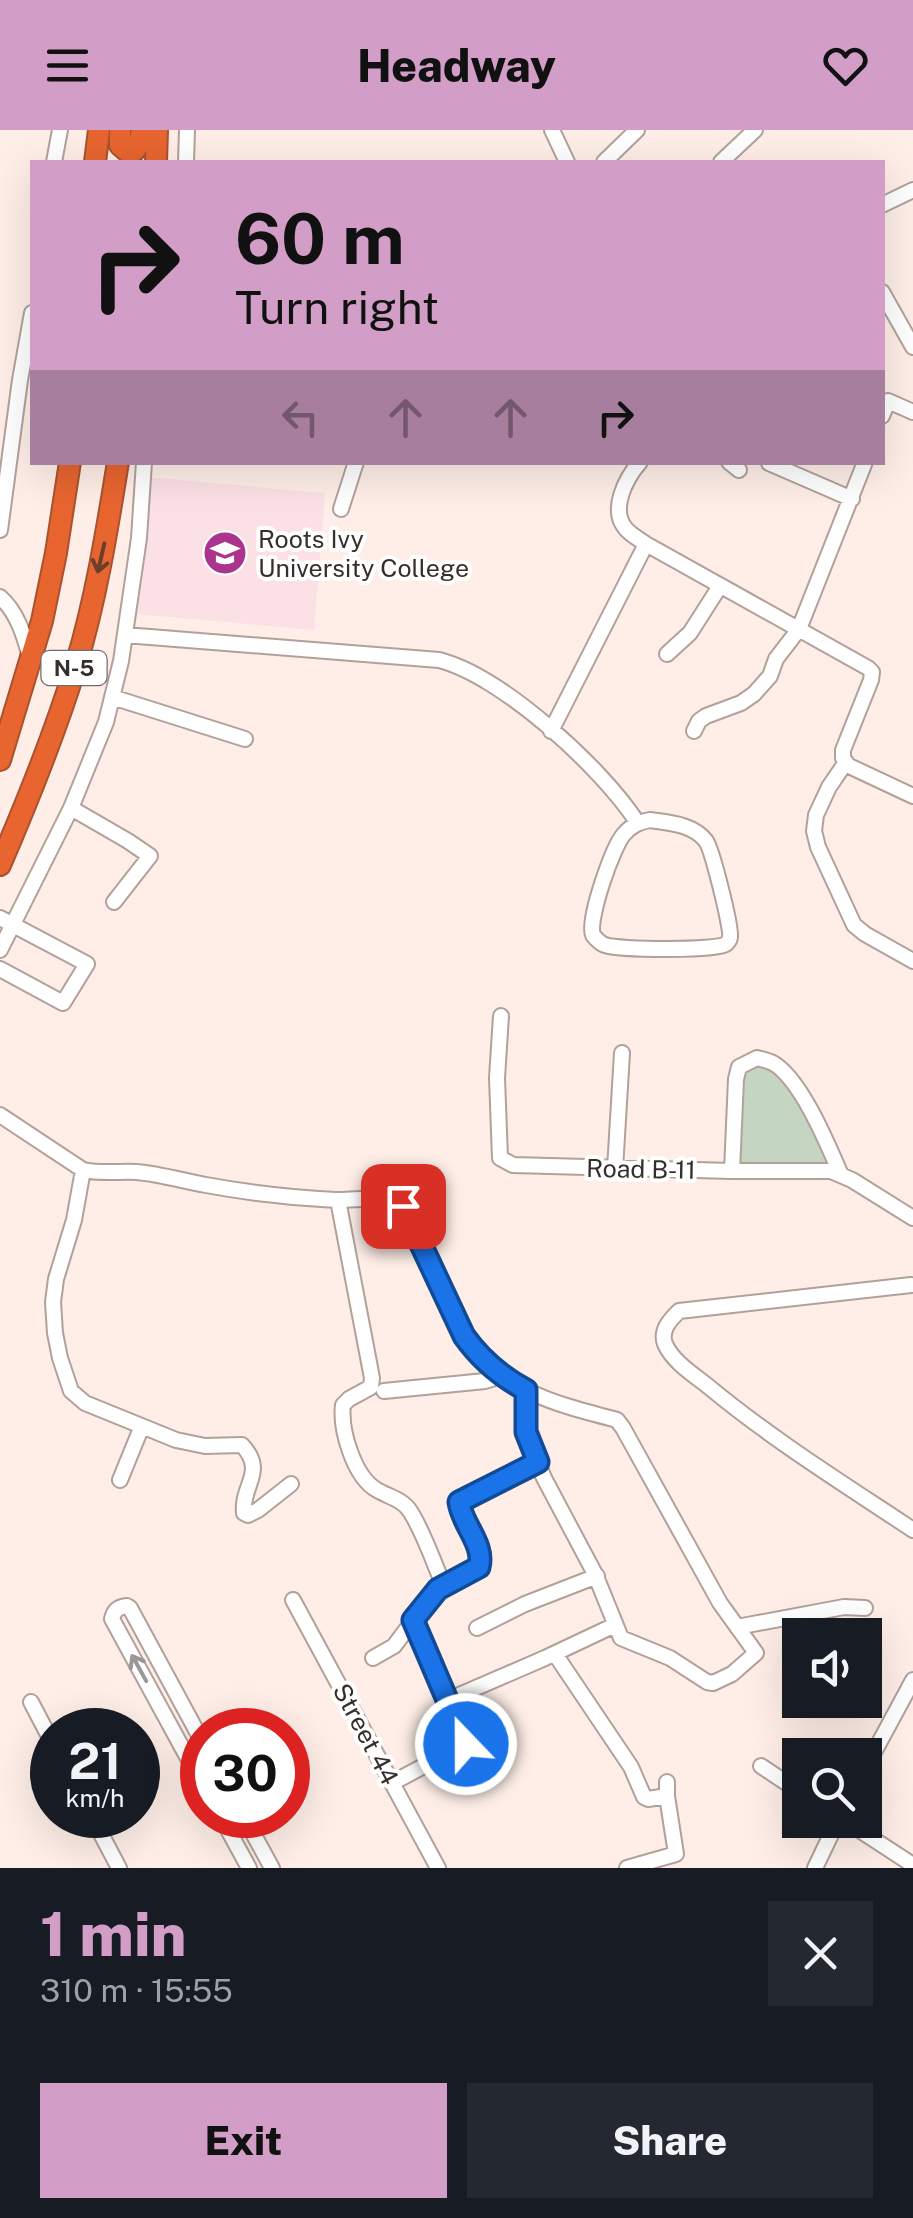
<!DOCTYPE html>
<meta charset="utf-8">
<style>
body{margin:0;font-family:"Public Sans",sans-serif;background:#242831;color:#f1f3f6;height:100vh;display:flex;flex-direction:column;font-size:38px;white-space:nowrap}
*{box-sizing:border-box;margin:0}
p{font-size:32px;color:#9ea1a6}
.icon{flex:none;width:55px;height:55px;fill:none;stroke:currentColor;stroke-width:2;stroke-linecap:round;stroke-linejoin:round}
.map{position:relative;height:1738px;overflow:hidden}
.sheet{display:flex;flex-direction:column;background:#171b24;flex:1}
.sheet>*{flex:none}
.guide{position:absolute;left:30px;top:30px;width:855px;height:305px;border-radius:0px;box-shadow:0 10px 40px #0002;background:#d29ec7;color:#111;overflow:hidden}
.buttons{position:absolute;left:782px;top:1488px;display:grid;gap:20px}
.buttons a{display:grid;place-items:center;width:100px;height:100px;border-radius:0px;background:#171b24;box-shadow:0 10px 40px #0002;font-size:50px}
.speed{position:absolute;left:30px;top:1578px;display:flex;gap:20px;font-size:50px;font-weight:700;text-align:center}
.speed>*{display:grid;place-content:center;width:130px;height:130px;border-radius:50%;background:#171b24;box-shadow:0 10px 40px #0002;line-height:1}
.speed small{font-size:25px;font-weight:400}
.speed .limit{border:15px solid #d22;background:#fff;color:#111}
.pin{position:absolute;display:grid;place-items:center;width:85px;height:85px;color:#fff;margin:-42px;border-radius:20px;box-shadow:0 5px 15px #0006}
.me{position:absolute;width:110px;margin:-55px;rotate:338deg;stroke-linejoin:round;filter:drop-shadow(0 0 8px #0008)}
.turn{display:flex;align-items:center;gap:35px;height:210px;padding:0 40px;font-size:45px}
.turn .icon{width:130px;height:130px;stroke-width:2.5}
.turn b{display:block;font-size:70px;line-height:85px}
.lanes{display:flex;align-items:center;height:95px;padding:0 40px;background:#0003;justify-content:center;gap:50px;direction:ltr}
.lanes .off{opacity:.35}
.round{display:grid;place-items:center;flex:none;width:105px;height:105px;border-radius:0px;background:#242831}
.overview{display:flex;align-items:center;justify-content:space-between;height:170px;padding:0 40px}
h1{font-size:60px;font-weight:800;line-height:75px;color:#d29ec7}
.action{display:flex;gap:20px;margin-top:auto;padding:20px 40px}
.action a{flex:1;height:115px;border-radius:0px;background:#d29ec7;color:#111;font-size:40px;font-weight:800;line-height:115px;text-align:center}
.action a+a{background:#242831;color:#f1f3f6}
header{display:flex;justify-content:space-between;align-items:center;height:130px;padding:0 40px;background:#d29ec7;color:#111;font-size:45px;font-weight:800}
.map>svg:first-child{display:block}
.education{fill:#fbe0e5}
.green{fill:#c4d5c1}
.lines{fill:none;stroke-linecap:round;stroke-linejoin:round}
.minor-casing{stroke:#b1a19b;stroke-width:18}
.highway-casing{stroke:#a9522f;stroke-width:24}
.minor{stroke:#fff;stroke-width:14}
.highway{stroke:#e86530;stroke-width:20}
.oneway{stroke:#6b3f2d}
.oneway2{stroke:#9a9796}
.route-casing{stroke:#114b97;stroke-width:25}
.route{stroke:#1a73e8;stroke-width:18}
.labels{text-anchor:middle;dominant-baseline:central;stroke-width:8;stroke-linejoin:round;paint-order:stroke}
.shield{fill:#fff;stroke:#726d6b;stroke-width:2.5}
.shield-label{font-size:22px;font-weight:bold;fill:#352f2c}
.poi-label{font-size:25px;fill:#352f2c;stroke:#fff;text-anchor:start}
.street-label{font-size:25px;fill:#352f2c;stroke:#fff}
</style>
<header><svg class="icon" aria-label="menu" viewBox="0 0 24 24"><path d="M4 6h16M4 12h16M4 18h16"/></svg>Headway<svg class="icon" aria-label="heart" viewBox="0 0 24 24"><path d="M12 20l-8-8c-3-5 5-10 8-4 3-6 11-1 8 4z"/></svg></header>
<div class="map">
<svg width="913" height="1738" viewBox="0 0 913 1738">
<rect width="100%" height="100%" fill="#feeee7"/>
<path class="education" d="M135,346L325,363L314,500L124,483Z"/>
<path class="green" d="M758,930L783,944L839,1043L735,1039L743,937Z"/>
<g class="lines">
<defs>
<path id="minor" d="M552,0L567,32
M54,32L60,0
M186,32L187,0
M604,32L637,0
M721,32L755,0
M882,75L913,60
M882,162L913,217
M882,286L888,271L913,282
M640,332C626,348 609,380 626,399C631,405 639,409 646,414L868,538L872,542L871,550L843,620V628L847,635L913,666
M729,332L739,340
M769,333L852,369
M341,379L356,332
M0,400L20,250L32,183
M0,467C17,482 24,505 30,527
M125,505L439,530C502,546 602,638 637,692
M667,524L690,503L720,456
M112,567L245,609
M551,601L646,414
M694,601L699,591L706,586L741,573L754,564L770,546L776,529L799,499L865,332
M846,632L829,657L816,685L814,701L818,717L854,795L865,804L913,831
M71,678L128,711L150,726L114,772
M650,690C670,693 693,694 706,711C712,719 732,799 730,807C730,810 728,812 726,814C718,821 618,820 605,815C601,814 595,808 593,805C587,790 613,716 624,704C632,695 639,692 650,690Z
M0,788L87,834L63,873L0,839
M0,820L71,678L106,592L121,531L139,408L144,332
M501,886L497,948L500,1028L513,1035L732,1041H831L852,1050L913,1088
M0,985L83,1040C101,1044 119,1041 137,1042C160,1044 183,1051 206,1055C249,1063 292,1068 336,1070C355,1071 390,1063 403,1076L464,1206C501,1261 556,1274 617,1290L623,1298L720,1473L756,1523L732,1544L713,1553L707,1552L670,1528L621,1508L595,1444L544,1348L534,1324L525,1294L526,1260
M615,1039L622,923
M83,1040L74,1090L56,1149L53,1172L55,1203L60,1228L71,1261L85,1273L176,1310L205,1316L242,1315C267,1342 241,1355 244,1383L248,1385L258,1380L291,1354
M732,1041L736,949L739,937L757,928C761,929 769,931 773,933C801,949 828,1015 841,1045
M338,1070L372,1248L371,1257L349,1269L343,1275C340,1300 354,1347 377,1360C389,1367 402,1369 410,1381C424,1403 433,1431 443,1454
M911,1155L679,1181C670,1190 660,1200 665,1214C673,1232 694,1245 709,1257C773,1310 844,1354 913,1400
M384,1261L485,1251L501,1246
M120,1350L142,1296
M293,1470L438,1738
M737,1497L844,1477L865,1478
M477,1498L525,1474L597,1446
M555,1524L631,1637L644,1667L648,1669L667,1666
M373,1528L394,1516L437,1459L479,1437C485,1414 462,1395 459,1371L538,1333
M448,1570L545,1528L615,1495
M31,1572L52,1612
M202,1611L130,1478L127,1476C117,1477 114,1481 112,1489L202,1654
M761,1636L800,1662
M865,1639L913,1550
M392,1653L465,1614L413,1489
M91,1685L119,1738
M220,1685L249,1738
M243,1685L272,1738
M844,1690L913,1735
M627,1738L676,1724L667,1666V1652
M815,1738L838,1690"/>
<path id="highway" d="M120,0V15L128,22L134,21L139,14L142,0
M95,32L99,0
M156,32L157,0
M0,630L42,491L56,423L70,332
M0,735C28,670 55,603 76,535C96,469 107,400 118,332"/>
</defs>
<use href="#minor" class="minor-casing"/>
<use href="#highway" class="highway-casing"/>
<use href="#minor" class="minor"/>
<use href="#highway" class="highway"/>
</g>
<defs><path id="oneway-shaft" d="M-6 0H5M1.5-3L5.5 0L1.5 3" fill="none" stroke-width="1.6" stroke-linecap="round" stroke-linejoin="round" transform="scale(2.5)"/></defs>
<use class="oneway" href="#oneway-shaft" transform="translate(101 428) rotate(103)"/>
<use class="oneway2" href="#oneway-shaft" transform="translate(139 1538) rotate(-119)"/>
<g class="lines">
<defs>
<path id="route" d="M403,1076L464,1206C481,1230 500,1246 526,1260V1302L538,1332L459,1372C462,1395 485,1414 479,1437L438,1459L413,1490L466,1614"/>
</defs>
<use href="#route" class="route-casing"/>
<use href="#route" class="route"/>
</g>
<defs>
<symbol id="university-disc" viewBox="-11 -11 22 22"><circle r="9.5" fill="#ab358e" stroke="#fff"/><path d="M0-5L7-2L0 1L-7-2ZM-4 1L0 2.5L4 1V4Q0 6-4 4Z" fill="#fff"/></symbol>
</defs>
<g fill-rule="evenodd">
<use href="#university-disc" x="200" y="398" width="50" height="50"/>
</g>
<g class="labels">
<rect class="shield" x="41.5" y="521" width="65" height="34" rx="8"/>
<g class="shield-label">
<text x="74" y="538">N-5</text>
</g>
<g class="poi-label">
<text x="258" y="409">Roots Ivy<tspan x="258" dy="29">University College</tspan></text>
</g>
<g class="street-label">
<text transform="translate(641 1039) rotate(1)">Road B-11</text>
<text transform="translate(366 1604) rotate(62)">Street 44</text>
</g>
</g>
</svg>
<div class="buttons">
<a><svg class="icon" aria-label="sound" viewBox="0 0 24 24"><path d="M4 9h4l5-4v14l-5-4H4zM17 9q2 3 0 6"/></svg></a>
<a><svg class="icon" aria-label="search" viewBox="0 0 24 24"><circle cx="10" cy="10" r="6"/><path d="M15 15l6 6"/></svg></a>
</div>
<div class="speed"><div>21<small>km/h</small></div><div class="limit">30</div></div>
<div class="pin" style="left:403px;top:1076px;background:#d93025"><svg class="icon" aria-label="arrive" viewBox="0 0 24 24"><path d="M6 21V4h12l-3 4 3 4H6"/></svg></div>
<svg class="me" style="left:466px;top:1614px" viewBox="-20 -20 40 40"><circle r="17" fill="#1a73e8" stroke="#fff" stroke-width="3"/><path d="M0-11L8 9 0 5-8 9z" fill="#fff"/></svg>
<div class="guide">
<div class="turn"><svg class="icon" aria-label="right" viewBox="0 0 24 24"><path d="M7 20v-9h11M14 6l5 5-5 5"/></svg><div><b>60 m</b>Turn right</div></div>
<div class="lanes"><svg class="icon off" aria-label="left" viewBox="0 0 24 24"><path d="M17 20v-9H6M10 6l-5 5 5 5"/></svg><svg class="icon off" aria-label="ahead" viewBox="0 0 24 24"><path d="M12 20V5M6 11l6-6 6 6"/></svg><svg class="icon off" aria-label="ahead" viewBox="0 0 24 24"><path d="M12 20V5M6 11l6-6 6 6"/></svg><svg class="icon" aria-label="right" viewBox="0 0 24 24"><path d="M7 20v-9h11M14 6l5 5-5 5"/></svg></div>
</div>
</div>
<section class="sheet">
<div class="overview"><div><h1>1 min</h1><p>310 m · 15:55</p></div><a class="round"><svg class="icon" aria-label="close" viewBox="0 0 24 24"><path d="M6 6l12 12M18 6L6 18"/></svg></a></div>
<div class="action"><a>Exit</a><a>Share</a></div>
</section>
